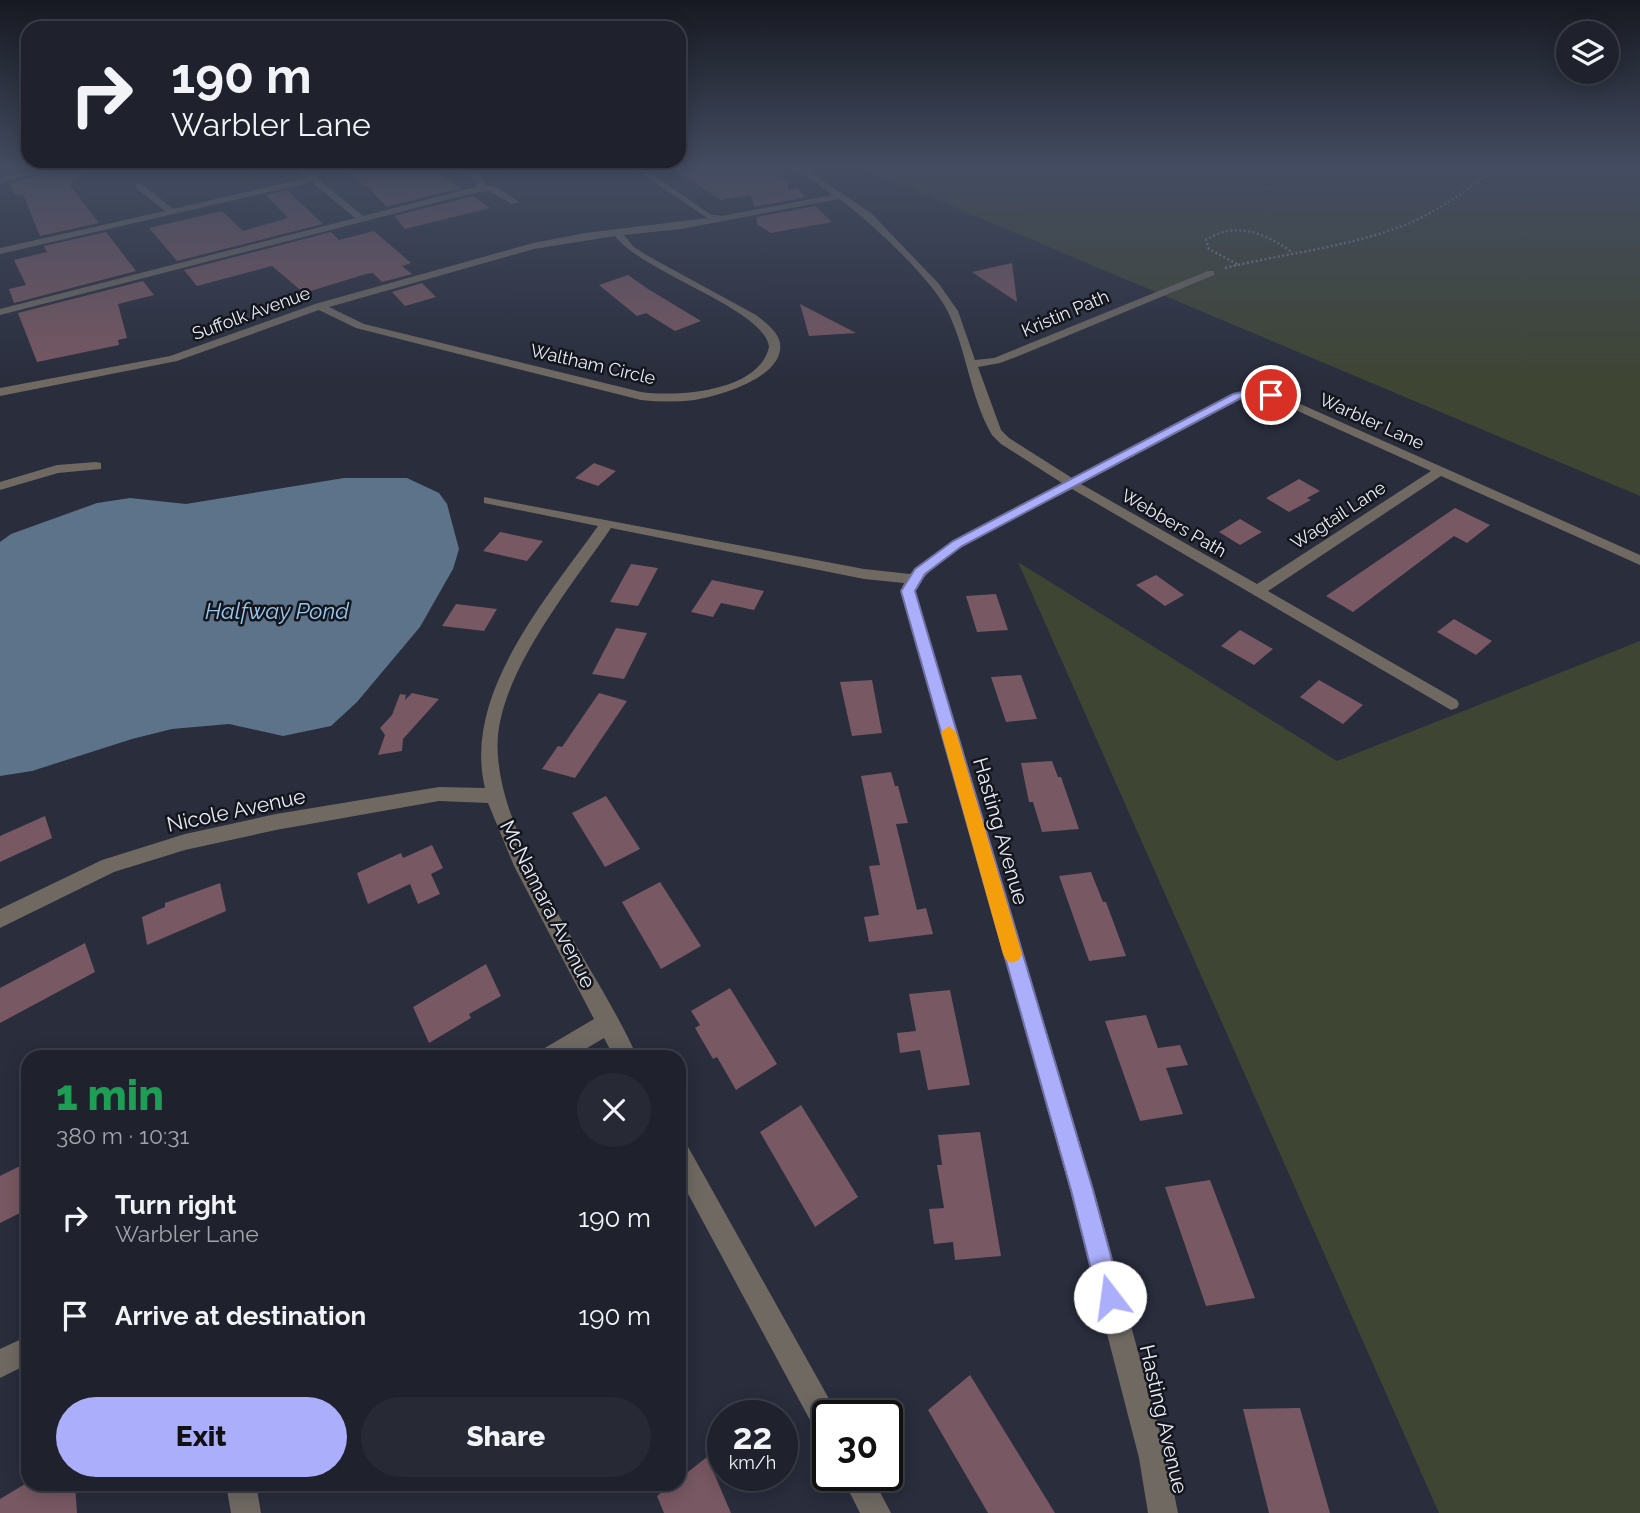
<!DOCTYPE html>
<meta charset="utf-8">
<style>
body{margin:0;font-family:Raleway,sans-serif;background:#272a35;color:#f1f3f6;height:100vh;display:flex;flex-direction:column;font-size:26px;white-space:nowrap}
*{box-sizing:border-box;margin:0}
p{font-size:23px;color:#a1a4aa}
.icon{flex:none;width:38px;height:38px;fill:none;stroke:currentColor;stroke-width:2;stroke-linecap:round;stroke-linejoin:round}
.map{position:relative;flex:1;overflow:hidden}
.details{position:absolute;left:21px;top:1050px;width:665px;height:441px;display:flex;flex-direction:column;background:#1f222d;border-radius:21px;box-shadow:0 4px 18px #0003,0 0 0 2px #3c3f49}
.details>*{flex:none}
.banner{position:absolute;left:21px;top:21px;width:665px;height:147px;border-radius:21px;box-shadow:0 4px 18px #0003,0 0 0 2px #3c3f49;background:#1f222d;color:#f1f3f6;overflow:hidden}
.tools{position:absolute;left:1556px;top:21px;display:grid;gap:14px}
.tools a{display:grid;place-items:center;width:63px;height:63px;border-radius:50%;background:#1f222d;box-shadow:0 4px 18px #0003,0 0 0 2px #3c3f49;font-size:35px}
.speed{position:absolute;left:707px;top:1400px;display:flex;gap:14px;font-size:35px;font-weight:700;text-align:center}
.speed>*{display:grid;place-content:center;width:91px;height:91px;border-radius:50%;background:#1f222d;box-shadow:0 4px 18px #0003,0 0 0 2px #3c3f49;line-height:1}
.speed small{font-size:18px;font-weight:400}
.speed .limit{border:4px solid #111;border-radius:10px;background:#fff;color:#111}
.pin{position:absolute;display:grid;place-items:center;width:60px;height:60px;color:#fff;margin:-30px;border:4px solid #fff;border-radius:50%;box-shadow:0 2px 7px #0007}
.me{position:absolute;width:77px;margin:-38px;rotate:345deg;stroke-linejoin:round;filter:drop-shadow(0 0 5px #0008)}
.turn{display:flex;align-items:center;gap:24px;height:147px;padding:0 35px;font-size:32px}
.turn .icon{width:91px;height:91px;stroke-width:2.5}
.turn b{display:block;font-size:49px;line-height:60px}
.round{display:grid;place-items:center;flex:none;width:74px;height:74px;border-radius:37px;background:#272a35}
.summary{display:flex;align-items:center;justify-content:space-between;height:119px;padding:0 35px}
h1{font-size:42px;font-weight:800;line-height:52px;color:#1e9e55}
.action{display:flex;gap:14px;margin-top:auto;padding:14px 35px}
.action a{flex:1;height:80px;border-radius:42px;background:#abaffb;color:#111;font-size:28px;font-weight:800;line-height:80px;text-align:center}
.action a+a{background:#272a35;color:#f1f3f6}
ul{padding:0;list-style:none}
li{display:flex;align-items:center;gap:21px;height:98px;padding:0 35px}
li div{flex:1}
li b{display:block;font-size:26px}
li em{font-style:normal}
.map>svg:first-child{display:block}
.green{fill:#3f4533}
.water{fill:#5c7389}
.building{fill:#785862}
.lines{fill:none;stroke-linecap:round;stroke-linejoin:round}
.path{stroke:#828693;stroke-width:2.5;stroke-dasharray:2 2.5;stroke-linecap:butt}
.minor{fill:#6f6962;fill-rule:evenodd}
.route{fill:#abaffb;stroke:#6f72a3;stroke-width:2}
.slow{fill:#f59e0b}
.labels{text-anchor:middle;dominant-baseline:central;stroke-width:5;stroke-linejoin:round;paint-order:stroke}
.far-street-label{font-size:18px;fill:#e8ebf5;stroke:#14161d}
.street-label{font-size:21px;fill:#e8ebf5;stroke:#14161d}
.water-label{font-size:23px;font-style:italic;fill:#9ac7ef;stroke:#14161d}
</style>
<div class="map">
<svg width="1640" height="1513" viewBox="0 0 1640 1513">
<rect width="100%" height="100%" fill="#292d3c"/>
<path class="green" d="M860,168H1640V496L954,207Z
M1018,562L1337,761L1640,641V1513H1439Z"/>
<path class="water" d="M344,478H407L439,493L447,504L459,549L453,569L420,627L357,702L331,726L283,736L229,724L172,729L132,739L32,771L0,776V542L11,534L97,503L130,498L186,504Z"/>
<path class="building" d="M66,168H92L70,185L99,223L40,236L23,194L16,195L8,183Z
M343,168H430L461,188L386,207L371,190Z
M673,168H769L788,182L789,190L797,188L806,197L754,207L751,195L721,200Z
M287,190L323,224L177,261L149,228L222,211L243,231L288,218L266,195Z
M473,196L490,208L405,229L394,216Z
M815,206L832,222L771,233L758,225L756,217Z
M374,231L411,263L402,266L412,274L382,282L373,273L366,274L304,293L272,266L197,286L184,270L331,232L339,240Z
M106,232L136,271L14,303L9,289L26,285L14,260L47,252L44,246Z
M1012,263L1017,302L972,272Z
M628,275L648,289L701,321L675,331L646,313L637,316L599,285Z
M143,281L154,295L118,304L127,338L118,340L119,345L37,362L18,313Z
M422,283L436,297L405,306L392,292Z
M800,304L856,333L809,336Z
M594,463L616,471L598,486L575,478Z
M1299,479L1320,491L1307,498L1311,500L1289,512L1266,498Z
M1455,508L1490,525L1467,543L1454,536L1353,612L1326,596Z
M1240,519L1262,532L1240,545L1219,532Z
M500,532L543,541L527,561L483,551Z
M631,564L658,568L638,606L610,602Z
M1156,575L1184,595L1165,606L1136,585Z
M712,580L764,591L754,610L721,603L713,617L691,612Z
M996,594L1008,630L977,632L966,596Z
M456,604L497,609L484,631L442,626Z
M1454,619L1492,641L1476,655L1437,632Z
M616,628L647,633L624,679L592,674Z
M1240,630L1273,649L1254,665L1221,646Z
M1021,675L1037,719L1006,722L991,677Z
M872,680L882,733L852,736L840,682Z
M1319,680L1363,705L1343,724L1300,697Z
M412,693L439,699L403,739L402,751L378,755L385,735L380,728L392,715L400,694L406,695L405,700Z
M599,693L627,701L575,778L542,769L558,746L562,747Z
M1052,761L1058,777H1061L1079,829L1042,832L1033,802H1029L1021,763Z
M891,772L895,786H898L908,823L896,824L917,910L926,908L933,934L869,942L864,917L879,915L869,866L880,865L861,776Z
M606,796L640,849L605,867L572,813Z
M45,816L52,838L0,862V836Z
M432,845L443,868L431,874L440,894L418,904L410,884L368,904L357,873L401,853L403,858Z
M1091,872L1103,902H1106L1126,956L1089,961L1059,876Z
M660,882L701,946L661,969L622,902Z
M220,883L226,911L147,945L142,917L165,907V903Z
M85,943L95,972L0,1023V988Z
M486,964L501,996L469,1014L471,1018L429,1043L413,1007Z
M730,988L777,1064L736,1090L717,1057L713,1059L695,1028L700,1025L691,1011Z
M950,990L970,1085L928,1090L920,1050L900,1053L897,1033L916,1031L909,994Z
M1146,1015L1158,1048L1180,1045L1188,1065L1166,1068L1183,1114L1140,1121L1105,1021Z
M801,1105L858,1197L815,1227L760,1132Z
M980,1132L1001,1256L955,1260L953,1242L934,1244L929,1209L944,1208L937,1165H942L938,1135Z
M28,1162V1209L0,1223V1176Z
M1210,1180L1255,1298L1206,1306L1165,1187Z
M970,1375L1055,1513H988L928,1410Z
M1300,1408L1330,1513H1269L1243,1409Z
M707,1457L731,1513H664L657,1496L672,1484H679V1479Z
M25,1484H75L77,1513H0V1499Z"/>
<g class="lines">
<path class="path" d="M1237,264L1209,249L1206,240C1236,220 1267,234 1293,253
M1225,268C1286,253 1351,247 1410,223C1441,209 1470,188 1497,168"/>
<path class="minor" d="M47,168H63L0,182V178Z
M296,168H305L363,216L475,187L478,183L458,168H467L486,181L485,186H495L519,202L512,204L490,191L478,192L0,315V309L355,218L312,182L0,254V248L165,211L136,188V184H142L173,209L307,178Z
M634,168H643L710,214L721,216L833,195L795,168H804L871,213L939,284L958,311L975,360L994,358L1208,271H1214V275L1021,355L1000,363L978,367L1001,430L1009,438L1072,478L1233,394L1251,389L1271,391L1640,555V565L1441,476L1268,591L1457,700L1459,704L1457,708L1451,710L1072,489C1035,508 930,554 915,591L1094,1190L1167,1458L1178,1513H1148L1139,1458L1070,1190L901,591L904,583L864,579L611,528C574,582 513,657 500,722C479,820 599,967 637,1057H614L604,1038L572,1057H540L543,1049L594,1019L514,866L488,803L439,801L276,830L185,850L114,872L0,928V909L102,860L185,834L276,814L439,787L485,788C462,694 547,598 598,526L484,503V497L864,569L910,574L952,541L1062,483L1001,444L992,435C970,397 967,351 948,312C933,280 869,220 839,199L681,229L624,235L634,247L648,256L756,315C765,322 778,331 780,343C785,377 720,396 695,400C677,402 659,402 641,400L356,328L319,310L177,361L0,396V388L170,356L315,304L533,243L585,233L707,218ZM615,236C643,273 765,309 769,347C759,392 677,397 641,392L364,324L329,307L534,249ZM1251,397L1269,398L1431,471L1257,584L1081,484L1241,399Z
M96,462L101,463V469L58,473L0,490V482L57,465Z
M679,1141L687,1145L838,1415L828,1416V1439L818,1435L679,1177Z
M28,1336V1364L0,1378V1349Z
M841,1475H871L891,1513H860Z
M226,1484H256L261,1513H231Z"/>
</g>
<linearGradient id="sky" x2="0" y2="1"><stop stop-color="#171921"/><stop offset="0.44" stop-color="#434c61"/><stop offset="1" stop-color="#434c61" stop-opacity="0"/></linearGradient>
<rect width="1640" height="380" fill="url(#sky)"/>
<path class="route" d="M1251,390L1277,395C1268,401 1252,396 1241,398L962,546L925,574L915,591L1093,1190L1122,1297L1119,1306L1110,1309L1102,1306L1098,1297L1071,1190L901,591L915,569L953,541L1233,394Z"/>
<path class="slow" d="M949,726L956,732L1022,954L1019,960L1012,963L1006,960L1003,954L941,732Z"/>
<g class="labels">
<g class="far-street-label">
<text transform="translate(251 313) rotate(-20)">Suffolk Avenue</text>
<text transform="translate(1065 313) rotate(-23)">Kristin Path</text>
<text transform="translate(593 364) rotate(13)">Waltham Circle</text>
<text transform="translate(1372 421) rotate(24)">Warbler Lane</text>
<text transform="translate(1338 515) rotate(-33)">Wagtail Lane</text>
<text transform="translate(1174 523) rotate(30)">Webbers Path</text>
</g>
<g class="street-label">
<text transform="translate(236 810) rotate(-12)">Nicole Avenue</text>
<text transform="translate(1001 831) rotate(74)">Hasting Avenue</text>
<text transform="translate(548 904) rotate(63)">McNamara Avenue</text>
<text transform="translate(1164 1419) rotate(77)">Hasting Avenue</text>
</g>
<g class="water-label">
<text x="277" y="610">Halfway Pond</text>
</g>
</g>
</svg>
<div class="tools">
<a><svg class="icon" aria-label="layers" viewBox="0 0 24 24"><path d="M12 4l9 5-9 5-9-5zM3 14l9 5 9-5"/></svg></a>
</div>
<div class="speed"><div>22<small>km/h</small></div><div class="limit">30</div></div>
<div class="pin" style="left:1271px;top:395px;background:#d93025"><svg class="icon" aria-label="arrive" viewBox="0 0 24 24"><path d="M6 21V4h12l-3 4 3 4H6"/></svg></div>
<svg class="me" style="left:1110px;top:1297px" viewBox="-20 -20 40 40"><circle r="19" fill="#fff"/><path d="M0-13L10 11 0 6-10 11z" fill="#abaffb"/></svg>
<div class="banner">
<div class="turn"><svg class="icon" aria-label="right" viewBox="0 0 24 24"><path d="M7 20v-9h11M14 6l5 5-5 5"/></svg><div><b>190 m</b>Warbler Lane</div></div>
</div>
<section class="details">
<div class="summary"><div><h1>1 min</h1><p>380 m · 10:31</p></div><a class="round"><svg class="icon" aria-label="close" viewBox="0 0 24 24"><path d="M6 6l12 12M18 6L6 18"/></svg></a></div>
<ul>
<li><svg class="icon" aria-label="right" viewBox="0 0 24 24"><path d="M7 20v-9h11M14 6l5 5-5 5"/></svg><div><b>Turn right</b><p>Warbler Lane</p></div><em>190 m</em></li>
<li><svg class="icon" aria-label="arrive" viewBox="0 0 24 24"><path d="M6 21V4h12l-3 4 3 4H6"/></svg><div><b>Arrive at destination</b></div><em>190 m</em></li>
</ul>
<div class="action"><a>Exit</a><a>Share</a></div>
</section>
</div>
